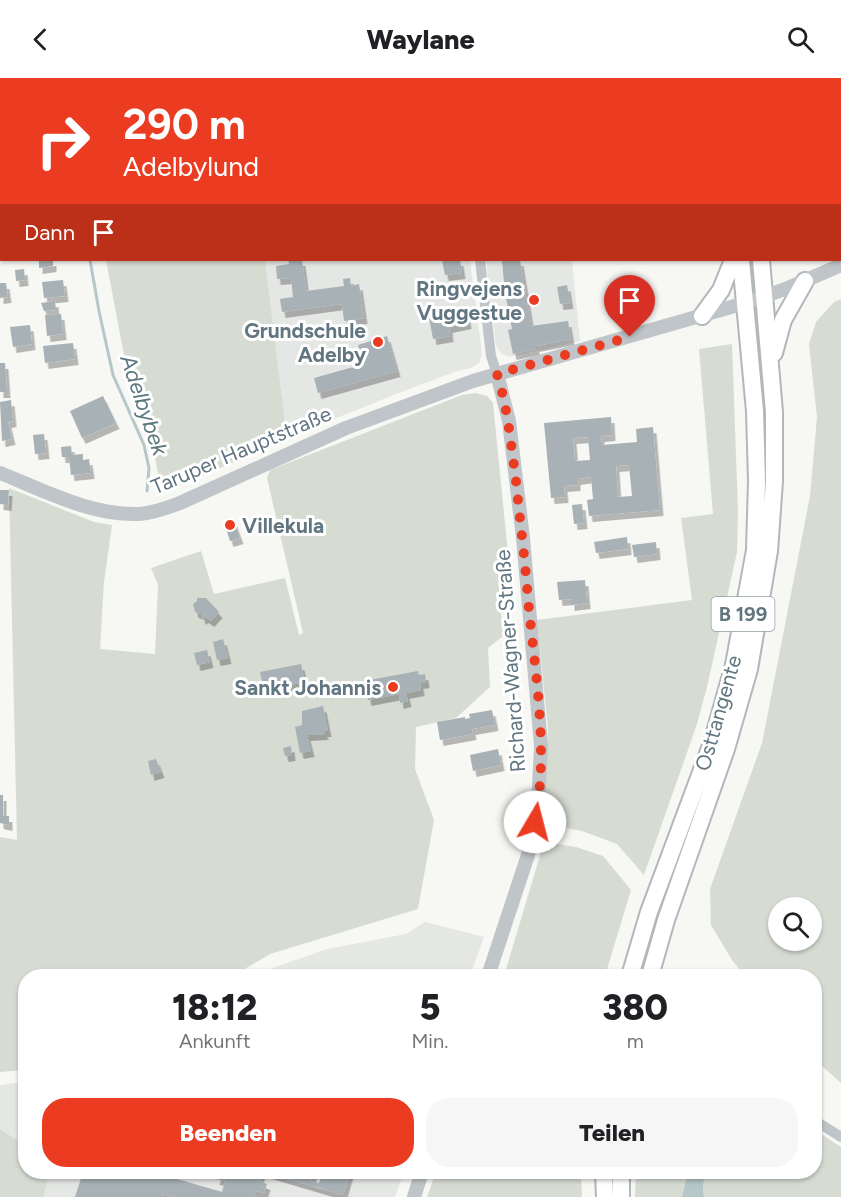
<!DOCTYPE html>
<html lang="de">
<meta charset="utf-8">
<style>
body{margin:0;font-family:Figtree,sans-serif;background:#f6f6f6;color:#202124;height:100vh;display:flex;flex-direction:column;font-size:22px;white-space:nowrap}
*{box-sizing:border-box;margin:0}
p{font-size:20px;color:#757577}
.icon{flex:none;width:33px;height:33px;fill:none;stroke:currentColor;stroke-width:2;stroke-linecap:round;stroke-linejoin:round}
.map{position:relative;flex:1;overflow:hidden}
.panel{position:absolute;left:18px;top:891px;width:804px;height:210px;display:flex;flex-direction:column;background:#fff;border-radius:24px;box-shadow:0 2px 4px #0004}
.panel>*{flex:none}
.hud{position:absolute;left:0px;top:0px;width:842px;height:183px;box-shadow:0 2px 4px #0004;background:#eb3b20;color:#fff;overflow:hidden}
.buttons{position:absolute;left:768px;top:819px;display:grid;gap:12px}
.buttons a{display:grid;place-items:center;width:54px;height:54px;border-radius:50%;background:#fff;box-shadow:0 2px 4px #0004;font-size:30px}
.pin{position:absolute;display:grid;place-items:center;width:51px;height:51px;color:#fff;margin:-62px -26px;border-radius:50% 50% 50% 0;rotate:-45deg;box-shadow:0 0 6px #0007}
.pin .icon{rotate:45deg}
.me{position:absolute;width:66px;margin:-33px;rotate:8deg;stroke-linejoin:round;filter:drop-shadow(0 0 4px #0008)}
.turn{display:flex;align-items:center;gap:21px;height:126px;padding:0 24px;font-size:27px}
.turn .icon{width:78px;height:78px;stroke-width:2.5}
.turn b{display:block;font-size:42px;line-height:51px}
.then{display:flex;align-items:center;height:57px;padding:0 24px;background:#0003;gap:12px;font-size:22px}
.eta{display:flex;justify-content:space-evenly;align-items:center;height:102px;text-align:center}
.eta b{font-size:36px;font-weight:800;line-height:42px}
.button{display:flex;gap:12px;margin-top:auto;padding:12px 24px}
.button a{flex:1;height:69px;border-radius:24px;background:#eb3b20;color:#fff;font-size:24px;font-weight:800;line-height:69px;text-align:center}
.button a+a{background:#f6f6f6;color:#202124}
header{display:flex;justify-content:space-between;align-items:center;height:78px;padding:0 24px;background:#fff;font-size:27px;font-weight:800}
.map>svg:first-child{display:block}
.built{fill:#e5e7e5}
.green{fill:#d7dcd3;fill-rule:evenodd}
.water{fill:#b6c6c9}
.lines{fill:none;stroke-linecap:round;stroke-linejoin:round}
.stream{stroke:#b6c6c9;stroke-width:3}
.building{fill:#a7b1b6;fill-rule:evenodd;filter:url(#shadow)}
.primary-casing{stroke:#b1b7ba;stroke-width:20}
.minor{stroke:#bfc5c8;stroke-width:10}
.tertiary{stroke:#bfc5c8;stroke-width:14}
.primary{stroke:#fff;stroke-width:16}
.route{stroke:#eb3b20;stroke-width:10;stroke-dasharray:0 18}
.poi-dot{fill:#eb3b20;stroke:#fff;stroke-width:2}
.labels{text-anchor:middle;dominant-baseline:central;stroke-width:6;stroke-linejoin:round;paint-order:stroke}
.shield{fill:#fff;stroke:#909fa6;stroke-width:1.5}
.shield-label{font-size:20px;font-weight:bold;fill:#617680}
.poi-label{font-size:21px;font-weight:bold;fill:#617680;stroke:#fff;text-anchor:end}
.street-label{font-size:21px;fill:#617680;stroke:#fff}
.water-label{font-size:22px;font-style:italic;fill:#5b767c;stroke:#fff}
</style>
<header><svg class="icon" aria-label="back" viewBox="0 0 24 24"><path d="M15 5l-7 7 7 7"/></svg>Waylane<svg class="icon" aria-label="search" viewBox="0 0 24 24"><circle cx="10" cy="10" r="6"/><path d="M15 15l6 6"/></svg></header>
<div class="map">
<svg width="841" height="1119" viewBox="0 0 841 1119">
<defs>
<filter id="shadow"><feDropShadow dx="3.5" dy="6" stdDeviation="0" flood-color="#0004"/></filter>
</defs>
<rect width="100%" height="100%" fill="#f7f7f4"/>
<path class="built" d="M265,182H470L482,276L479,285L471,290L457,293L396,316L287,360Z
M486,182H572L580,263L509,279L502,276L496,268Z
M425,844L484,859L470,898H257L270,891L327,871L406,856Z
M25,1004L26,1094H404L395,1119H0V1007Z"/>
<path class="green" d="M82,0H447V1L82,2Z
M771,0H841V147L840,2Z
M106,182H265L287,360L162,416L152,364L130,309Z
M841,221V1005L815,982L814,898H745L732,882L711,847L710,811L762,665L810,418L817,339L809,266L816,244L834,224ZM778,830H812V862H778Z
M732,266L738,433L737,474L707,609L697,646L644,797L617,766L582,753L549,747L543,737L548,651L537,542L692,522L681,440L713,436L699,271Z
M475,315L487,318L493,325L509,485L498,492L503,558L488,570L490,609L456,640L416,649L415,691L434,742L418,831L270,876L233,898H26L25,992L0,994V759L17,762L9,410L94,444L112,447L104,504L100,571L155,576L158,507L151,490L201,473L214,516L285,500L299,557L303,555L267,400L270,392L462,317Z
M544,764L576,769L603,778L631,812L605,898H504Z
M0,1051L18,1063L25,1074L26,1094H50L43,1119H0Z
M815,1052L841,1069V1119H704L703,1110L705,1094H814Z
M436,1094H581L582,1119H427Z
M636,1094H686V1101L682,1119H635Z"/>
<path class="water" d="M686,1094H705L703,1110L704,1119H682L686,1101Z"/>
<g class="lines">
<path class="stream" d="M90,182L99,233L113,297L144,367L149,390L147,413"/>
</g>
<path class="building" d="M53,182V188L39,190V183Z
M288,182H302L306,213L344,208L343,201L350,200L351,208L359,206L364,240L344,243L342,226L282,234L280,221L293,219L291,200L277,201L276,188L289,186Z
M442,182H460L462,195L445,197Z
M502,182H520L531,248L568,243L571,261L536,268V271L513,276L508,252L512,251L505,215Z
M24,191L25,202L16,203L15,192Z
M63,202L65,218L44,220L42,204Z
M0,205H6L8,219L0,220Z
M567,207L570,225L560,226L557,209Z
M55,223L56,232L44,233L41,225Z
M465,228L468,245L449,249L450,258L433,261L428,234Z
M61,236L63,256L47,258L45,237Z
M30,247L32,266L13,269L10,249Z
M387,258L397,293L318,315L314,300L364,286L358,267Z
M73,265L75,281L45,285L43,268Z
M0,285H5L7,314H0Z
M103,318L116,345L82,360L70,333Z
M11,322L13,343L8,344L12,361L2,363L0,324Z
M611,339L612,357L601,358L602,367L637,364L636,351L653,349L660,432L589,438L587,422L593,421L591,399L577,401V407L564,408L565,419L551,420L544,345ZM588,359L590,382L575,383L573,360ZM629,387L632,418L618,419L616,388Z
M44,356L46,375L35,376L33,357Z
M71,368L72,377L83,376V382L89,381L91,395L71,397L69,379H62L61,369Z
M0,412H9L8,427L0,426Z
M582,426L584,445L574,446L572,427Z
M233,441L240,460L230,463L224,444Z
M627,459L628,471L596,475L594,464Z
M656,464L657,476L634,479L632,467Z
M585,502L587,525L571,527V521L559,522L557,504Z
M197,520H206L219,534L211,543L205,539L202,541L201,536L195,534L193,526L197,523Z
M223,561L228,580L217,582L213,564Z
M207,572L210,584L197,587L194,575Z
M301,586L305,604L264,612L260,594Z
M418,593L419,597L425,596L426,604L420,605L421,612L406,615L408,623L400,625L399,616L368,622L364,603Z
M323,628L328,653H324L325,656L307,657L311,673L300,675L295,649L302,647V633Z
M492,632L495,647L472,651L473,656L440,662L437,644L465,639V641L470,640L469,636Z
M291,668L292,677L285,678L283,670Z
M498,671L501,687L473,693L470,677Z
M156,681L161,694L151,697L148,683Z
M0,717H3V738H9V747L0,745Z
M83,1094H153L222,1114L225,1103L216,1101L218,1094H262L259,1103L267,1106L264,1115L256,1113L254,1119H174L163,1116L162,1119H75Z
M265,1094H314L311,1103L319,1105L323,1094H350L343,1117Z"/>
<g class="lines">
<defs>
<path id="primary" d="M747,0V2
M730,2V0
M702,238L721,212L733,182
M774,275L783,242L805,203
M630,898L649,834L712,665L734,587L755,472L757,403L755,333L741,182
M650,898L666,842L726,671L749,591L769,473L774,403V334L761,182
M604,1094L605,1119
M621,1119V1094"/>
</defs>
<use href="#primary" class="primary-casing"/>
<path class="minor" d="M456,0L457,2
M0,178H2
M480,182L491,278L497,296
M814,1042L841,1059"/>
<path class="tertiary" d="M0,395C43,412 91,438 139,436C153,435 167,430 180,425L346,350L473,303L745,225L788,210L841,187
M488,898L528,777L538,728L541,668L523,460L509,343L497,296
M414,1119L422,1094"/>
<use href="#primary" class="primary"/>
</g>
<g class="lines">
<path class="route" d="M535,744C549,671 535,595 528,521C525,482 520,443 516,403C511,367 508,331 497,296L630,259"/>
</g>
<g class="poi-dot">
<circle cx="534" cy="222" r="6"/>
<circle cx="378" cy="264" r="6"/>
<circle cx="230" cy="447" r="6"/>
<circle cx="393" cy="609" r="6"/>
</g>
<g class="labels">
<rect class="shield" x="711.5" y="519" width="63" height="34" rx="4.5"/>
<g class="shield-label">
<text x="743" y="536">B 199</text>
</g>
<g class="poi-label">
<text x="522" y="210">Ringvejens<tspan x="522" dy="24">Vuggestue</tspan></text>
<text x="366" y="252">Grundschule<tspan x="366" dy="24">Adelby</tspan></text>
<text x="242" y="447" text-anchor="start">Villekula</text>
<text x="381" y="609">Sankt Johannis</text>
</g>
<g class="street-label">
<text transform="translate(241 372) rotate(-23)">Taruper Hauptstraße</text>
<text transform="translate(510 583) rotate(-94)">Richard-Wagner-Straße</text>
<text transform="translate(718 635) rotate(-74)">Osttangente</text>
</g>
<g class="water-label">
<text transform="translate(144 327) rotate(71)">Adelbybek</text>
</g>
</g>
</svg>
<div class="buttons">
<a><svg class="icon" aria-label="search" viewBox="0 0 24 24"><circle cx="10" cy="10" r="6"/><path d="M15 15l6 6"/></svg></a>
</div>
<div class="pin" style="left:630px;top:259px;background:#d93025"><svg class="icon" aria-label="arrive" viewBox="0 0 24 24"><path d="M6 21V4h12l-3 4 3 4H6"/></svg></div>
<svg class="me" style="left:535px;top:744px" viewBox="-20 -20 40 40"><circle r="19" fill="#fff"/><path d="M0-13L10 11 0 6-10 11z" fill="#eb3b20"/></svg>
<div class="hud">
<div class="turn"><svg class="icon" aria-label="right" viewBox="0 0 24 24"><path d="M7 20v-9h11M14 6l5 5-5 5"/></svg><div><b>290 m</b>Adelbylund</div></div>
<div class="then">Dann<svg class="icon" aria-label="arrive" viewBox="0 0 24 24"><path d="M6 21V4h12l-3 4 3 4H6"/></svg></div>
</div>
<section class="panel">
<div class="eta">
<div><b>18:12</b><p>Ankunft</p></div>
<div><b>5</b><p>Min.</p></div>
<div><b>380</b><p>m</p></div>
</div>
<div class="button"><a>Beenden</a><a>Teilen</a></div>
</section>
</div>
